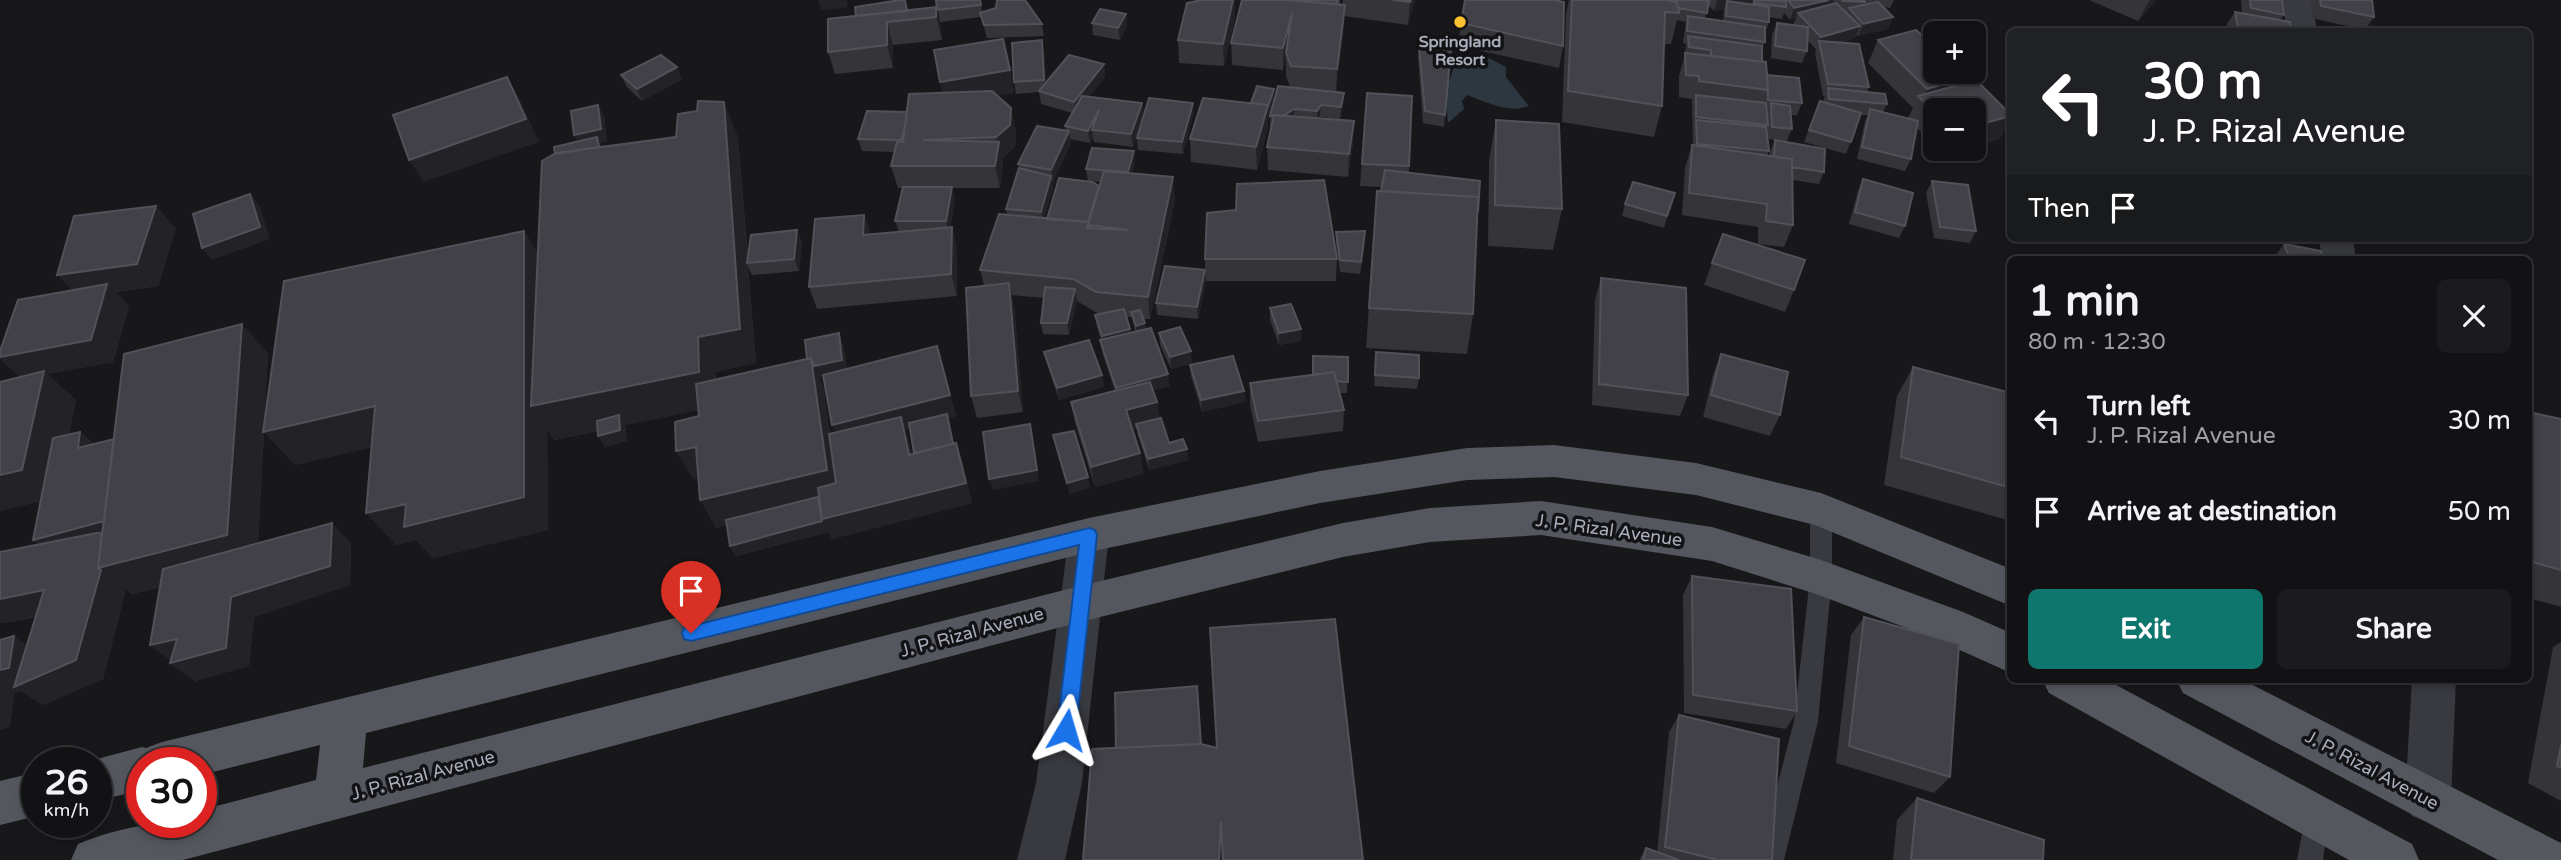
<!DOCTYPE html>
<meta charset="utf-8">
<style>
body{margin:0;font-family:"Varela Round",sans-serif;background:#1b1b1d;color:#f1f3f6;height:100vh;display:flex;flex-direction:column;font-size:26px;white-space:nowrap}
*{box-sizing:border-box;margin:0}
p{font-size:23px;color:#9c9ea0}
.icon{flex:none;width:38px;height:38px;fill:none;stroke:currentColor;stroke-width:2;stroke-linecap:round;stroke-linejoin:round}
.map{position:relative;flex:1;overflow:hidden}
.panel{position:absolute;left:2007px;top:256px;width:525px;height:427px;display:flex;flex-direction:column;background:#121214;border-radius:10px;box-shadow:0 4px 10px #0003,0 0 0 2px #313234}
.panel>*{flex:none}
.guide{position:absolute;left:2007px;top:28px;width:525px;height:214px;border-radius:10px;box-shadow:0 4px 10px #0003,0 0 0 2px #313234;background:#202124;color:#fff;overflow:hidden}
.controls{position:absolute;left:1923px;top:21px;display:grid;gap:14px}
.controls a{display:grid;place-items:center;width:63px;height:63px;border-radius:10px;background:#121214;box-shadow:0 4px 10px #0003,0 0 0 2px #313234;font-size:35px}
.speed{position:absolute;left:21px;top:747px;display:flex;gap:14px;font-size:35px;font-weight:700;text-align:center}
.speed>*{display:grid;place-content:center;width:91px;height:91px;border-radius:50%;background:#121214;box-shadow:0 4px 10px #0003,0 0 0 2px #313234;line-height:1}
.speed small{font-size:18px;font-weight:400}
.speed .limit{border:10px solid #d22;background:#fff;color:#111}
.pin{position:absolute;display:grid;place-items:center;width:60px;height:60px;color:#fff;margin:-72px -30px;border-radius:50% 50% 50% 0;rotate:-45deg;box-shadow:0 0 7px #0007}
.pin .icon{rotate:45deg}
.me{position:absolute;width:77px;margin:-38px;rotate:7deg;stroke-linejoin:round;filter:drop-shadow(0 0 5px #0008)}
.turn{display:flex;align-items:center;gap:24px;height:147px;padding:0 21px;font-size:32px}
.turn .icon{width:91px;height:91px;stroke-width:2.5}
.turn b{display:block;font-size:49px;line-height:60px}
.then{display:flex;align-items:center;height:66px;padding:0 21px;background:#0003;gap:14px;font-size:26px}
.round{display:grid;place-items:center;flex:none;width:74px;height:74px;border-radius:10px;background:#1b1b1d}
.head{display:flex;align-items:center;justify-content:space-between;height:119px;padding:0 21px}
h1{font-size:42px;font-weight:800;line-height:52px}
.button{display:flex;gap:14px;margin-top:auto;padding:14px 21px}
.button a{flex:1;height:80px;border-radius:10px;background:#0f766e;color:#fff;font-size:28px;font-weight:800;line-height:80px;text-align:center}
.button a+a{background:#1b1b1d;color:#f1f3f6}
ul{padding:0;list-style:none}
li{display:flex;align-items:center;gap:21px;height:91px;padding:0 21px}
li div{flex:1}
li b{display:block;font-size:26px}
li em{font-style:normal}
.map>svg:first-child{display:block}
.water{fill:#2d3740}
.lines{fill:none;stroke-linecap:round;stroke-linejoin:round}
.service{fill:#393a40;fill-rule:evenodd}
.minor{fill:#393a40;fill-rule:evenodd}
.primary{fill:#55575f;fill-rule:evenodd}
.wall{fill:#343439;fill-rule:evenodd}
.shaded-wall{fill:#232327}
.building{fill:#414147;stroke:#515259;stroke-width:2}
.route{fill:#1a73e8;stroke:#114b97;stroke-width:2}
.poi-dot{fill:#fdc02e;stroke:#131316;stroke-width:2.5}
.labels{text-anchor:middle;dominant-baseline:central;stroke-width:7;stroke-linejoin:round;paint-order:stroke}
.far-poi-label{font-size:16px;font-weight:bold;fill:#aaaebb;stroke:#131316}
.street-label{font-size:18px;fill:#aaaebb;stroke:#131316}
</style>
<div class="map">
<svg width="2561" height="860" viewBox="0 0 2561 860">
<rect width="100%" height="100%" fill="#18181b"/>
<path class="water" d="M1475,56L1487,57L1506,67V77L1529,106C1508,114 1487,102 1467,95L1462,101L1464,109L1448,123L1445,93L1456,61Z"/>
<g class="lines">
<path class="service" d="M1821,501L1829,504L1832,510V578L1818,721L1784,860H1758L1794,721L1810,578V510L1813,504Z
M2316,805L2325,808L2329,817L2323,860H2297L2307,808Z"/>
<path class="minor" d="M2282,0H2312L2317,32H2287Z
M2319,238H2353L2356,259H2322Z
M1089,518L1103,523L1109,535L1082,783L1065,860H1017L1036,783L1069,535L1075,523Z
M2412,679H2456L2451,800L2444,816L2428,822L2412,816L2405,800Z"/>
<path class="primary" d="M1554,445L1696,463L1821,493L2011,569V606L1815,525L1696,495L1554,477L1467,480L1320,503L1089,552L366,733L363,768L1080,586L1343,523L1430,508L1541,501L1712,527L1821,560L1963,612L2011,633V673L1933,638L1816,594L1712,561L1541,535L1430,542L1343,557L1080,622L183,860H71L78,844C122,826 155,822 201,822V810L316,780L320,745L201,775V763H142V790L96,801V763H82L142,747L146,748L162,742L1089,518L1320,471L1467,448Z
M2042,679H2105L2412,844L2419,860H2349L2049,693Z
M2176,679H2241L2561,843V860H2498L2183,693Z
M37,772V816L0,825V781Z"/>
</g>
<path class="wall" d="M936,0H981L982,12L1042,24L1044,36L987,38L981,17L940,22Z
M1202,0H1235V17L1224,66L1179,63L1178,40Z
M1301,0H1340V4L1343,5V0H1415L1408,25L1344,16L1336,92L1344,93L1343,105L1340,119L1320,117L1319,119L1353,144L1348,177L1268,170L1267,147L1271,128H1270V116L1273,102L1268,118V128L1257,170L1191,162L1190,139L1274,89V101L1290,87L1286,76V59L1283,70L1232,65L1231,43Z
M1569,0H1833L1831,4L1834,3L1833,0H1894L1890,8L1884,7L1893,17L1888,29L1858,36L1857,35L1855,38L1840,43L1869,87L1867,92L1887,104L1883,112L1908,118L1913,108L1868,63L1878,40L1966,77L1963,84L2000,139L1974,146V110H1936V147L1917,128L1911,159L1905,171L1857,159L1865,121L1868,115H1860L1846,154L1804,142L1820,101L1823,102L1825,96H1823L1815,53L1816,49L1807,40V51L1802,63L1771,58L1772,35L1777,23L1793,25L1796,18L1790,20L1784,13L1782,19L1769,17V22L1765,33V42L1762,50V62L1767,75L1802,103L1797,115H1791L1792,129L1787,141L1767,139L1769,151L1767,156H1770V152L1775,140L1824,172L1819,184L1793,180V225L1784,247L1758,244V227L1682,215L1685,168L1692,145H1693L1692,99L1679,97V76L1685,54L1686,44L1683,43L1686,22L1677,20L1671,44H1664L1662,106L1654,137L1562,122L1566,13ZM1708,5L1714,11L1724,9L1723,21L1705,18Z
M2089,0H2156L2138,21Z
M2241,0H2282L2284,15L2280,20L2292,32H2228L2227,24L2235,12L2242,13Z
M2311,0H2372L2374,17L2365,30L2312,18Z
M936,7L941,30L942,40L893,45V68L835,74L828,52L908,10Z
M1126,14L1127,27L1120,40L1093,35L1092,23Z
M1461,23L1563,46L1559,68L1458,46Z
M1419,46L1451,48L1444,127L1423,123L1418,58Z
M1044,52L1046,83L1104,64L1105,77L1089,97L1142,103L1143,116L1133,147L1094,142L1093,137L1090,143L1070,139L1071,143L1053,182L1052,181L1053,188L1044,218L1047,219L1099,186L1101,182L1088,181L1086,169L1135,163L1132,173L1175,200L1150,319H1144L1146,329L1170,386L1153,390L1157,402L1159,418L1169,443L1188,460L1149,470L1138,436L1137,429L1133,430L1140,453L1143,474L1095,487L1075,423L1071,402L1115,391L1102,352L1101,340L1097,327L1095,315L1099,314L1077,301L1069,335L1043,334L1041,323L1044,298L1011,295L1014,305L1023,412L977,418L971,396L984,285L980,270L1007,215L1006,209L1019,168L1018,164L1066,130L1065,126L1072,113L1041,104L1039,92L1016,94L1014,82ZM1126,317H1132L1135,332L1131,333Z
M1010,70L1014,93L998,95L1016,131L1015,147L1002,159L1003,164L1000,188H952L955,200L950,227H952L957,249V296L817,309L809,287L864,215L871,234L899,232L895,221L902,188H898L891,166L894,152L862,151L858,139L942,93Z
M621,75L682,79L642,101L627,87Z
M1367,93L1409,166V173L1477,216L1473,314L1467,354L1366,348L1377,191H1381L1382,187L1360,186Z
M724,102L738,138L748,258L802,242L799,271L752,275L748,267L756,363L715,372L716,380L807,359L843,344L847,369L943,368L956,416L948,418L954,443H956L963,464L972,503L832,539L827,529L828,532L736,556L730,546L727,525L716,528L698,478L693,479L699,416L698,410L625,425L627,441L605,447L598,436V431L554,440L547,430L548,530L433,558L416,540L396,545L372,447L295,465L264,432L258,543H351L350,585L254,617L249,666L195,681L170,663L171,660L150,645L160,587L132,594L126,589L103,679L43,705L21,691L14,693L10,727L0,729V640L27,645L36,617L4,623L0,621V552L39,544L33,540L40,501L0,511V382L20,377L0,359V351L72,290L176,228L158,286L116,292L129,306L113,362L47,374L76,400L69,434L80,432L94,444L114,439L268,353L264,424L524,231L538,254L577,141L598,105L604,117L607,141L600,143L602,147L676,137L697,111ZM823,376L835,432L830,434L823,387L819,377ZM910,428L914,453L912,454L905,430Z
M1193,115L1183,154L1138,150L1137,138Z
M1496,120L1562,209L1553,250L1488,246L1489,161Z
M1937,149H1963L1942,154Z
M1863,179L1905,226L1899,238L1849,224L1858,191Z
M1932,181L1976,231L1970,243L1934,238L1926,193Z
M1675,193L1664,228L1622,216L1625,204Z
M1336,232L1365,243L1360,274L1340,272L1336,244Z
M2284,244L2323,259H2276L2275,256Z
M1205,259H1337L1336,281H1206L1198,319L1157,315L1156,303L1205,270Z
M1712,263L1794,290L1785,312L1704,285Z
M1601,278L1688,395L1680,416L1592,405L1595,300Z
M1270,308L1301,329V341L1279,345L1270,320Z
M1159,333L1192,363L1171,369L1160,345Z
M1044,352L1102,375L1104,387L1059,400L1047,364Z
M1376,352L1419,378L1417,389L1374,386Z
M1721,354L1780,415L1770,436L1703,417L1713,375Z
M1348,357L1347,393H1339L1344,410L1343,431L1258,442L1250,405V383L1313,375Z
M1190,365L1244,391L1245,402L1202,412L1191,376Z
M1913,367L2011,393V521L1884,485L1897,396Z
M2529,412L2561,419V607L2529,598Z
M1692,576L1797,711L1786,729L1684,713L1683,595Z
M1864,617L1950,777L1934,793L1836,763L1851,635Z
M2561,642V801L2528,783L2553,647Z
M1679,715L1772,860H1639L1646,848L1657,852L1669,732Z
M1917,798L2043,860H1893L1897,820Z"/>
<path class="shaded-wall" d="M818,0H847L848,7L821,11Z
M906,0L908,11L887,22L893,45V68L887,45L857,25Z
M1233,0H1235V17L1224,66L1223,44Z
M1411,0H1415L1408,25L1410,2Z
M1717,0H1753L1752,3L1726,8L1727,1L1724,9L1714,11Z
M1829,0H1833L1828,11L1798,13L1796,18L1790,20L1794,8Z
M2150,0H2156L2138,21Z
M1345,5L1344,28L1336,92L1337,69Z
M936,7L941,30L942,40L936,17Z
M1292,13L1286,59L1283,70V48Z
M1126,14L1127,27L1120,40L1118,28Z
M1893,17L1888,29L1858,36L1863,24Z
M1860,26L1855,38L1821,48L1819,42L1821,37Z
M1042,40L1044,52L1047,92L1044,80Z
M1104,64L1105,77L1076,114L1074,102Z
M677,67L682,79L642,101L637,89Z
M1010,70L1014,93L945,104L940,82Z
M507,77L520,100L539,142L424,182L409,160Z
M1966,77L1955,100H1922L1927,89Z
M1274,89V101L1268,118V128L1257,170L1256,147L1265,115Z
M1344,93L1343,105L1340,119L1341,107Z
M724,102L738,138L748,263H747L748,267L756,363L715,372L717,406L625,425L627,441L605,447L598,436L619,426L554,440L547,430L548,530L433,558L416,540L396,545L366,513L524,231L545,266L698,337Z
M1142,103L1143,116L1133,147L1131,134Z
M1193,103V115L1183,154L1182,142Z
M598,105L604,117L607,141L600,143L603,149L608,177L580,147L574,135Z
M1321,105L1320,117L1317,123V111Z
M1011,108L1016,131L1015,147L1002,159L1003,164L1000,188L995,166L998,145L996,137Z
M1294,109V122L1280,117Z
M1099,110L1092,130L1093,137L1090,143L1088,131Z
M2011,116V119L2000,139L1974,146V126Z
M1354,121L1353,144L1348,177L1349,154Z
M1069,131L1071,143L1053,182L1051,170Z
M1945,149H1963L1942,154Z
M1134,151L1135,163L1130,184L1128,172Z
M1051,176L1053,188L1043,224L1041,212Z
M1173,177L1175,200L1150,319L1148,297Z
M952,187L955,200L949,233L946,221Z
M250,194L260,206L270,239L212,260L202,248Z
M156,206L176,228L158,286L116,292L129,306L113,362L47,374L76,400L56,498L0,511V475L22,379L0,359V357L79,297L57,275Z
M864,215L872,237L863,235Z
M952,227L957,249V296L951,274Z
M797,230L802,242L799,271L794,259Z
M1205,270L1206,281L1198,319L1197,307Z
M1009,283L1014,305L1023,412L1018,391Z
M1075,289L1077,301L1069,335L1067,323Z
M1145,323L1147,335L1137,338L1136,326Z
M242,324L268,353L264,431L375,406L403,440L295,465L264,432L257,561L132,594L126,589L103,679L43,705L21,691L14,693L10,727L0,729V670L14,636L42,655L59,559L33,540Z
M1130,329L1132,341L1103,348L1102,336Z
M1301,329V341L1279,345V333Z
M839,333L843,344L847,371L819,377L823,387L839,498L956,443L963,464L972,503L832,539L827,529L828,532L736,556L730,546L819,502L716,528L700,500L811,358Z
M937,346L956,416L948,418L958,462L919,471L948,419L905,430L908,438L916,475L841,446L832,425Z
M1191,351L1192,363L1171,369L1170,357Z
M1168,374L1170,386L1118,399L1116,388Z
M1102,375L1104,387L1059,400L1057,388Z
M1244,391L1245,402L1202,412L1201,400Z
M1157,402L1159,423L1136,424L1137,429L1129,431L1126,410Z
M1030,424L1039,481L993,490L989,479Z
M80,432L104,453L78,448Z
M696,447L711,475L693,479L676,451Z
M1187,449L1188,460L1149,470L1148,459Z
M1140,453L1143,474L1095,487L1091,467Z
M1088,477L1090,488L1069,494L1067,483Z
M332,523L351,543L350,585L254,617L249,666L195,681L170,663L173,662L150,645L177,639Z
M44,590L70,609L4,623L0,621V599Z
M1221,822L1223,843L1222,860H1219Z"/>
<path class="building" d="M900,0H905L907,11L856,16L855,7Z
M936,0H980L981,5L937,10Z
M997,0H1025L1042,24L984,25L980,13L996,8Z
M1202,0H1233L1223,44L1178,40L1187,3Z
M1242,0H1287L1345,5L1337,69L1291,66L1286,53L1292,13L1283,48L1231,43Z
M1301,0H1338L1336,4L1300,1Z
M1393,0H1411L1410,2Z
M1465,0H1554L1564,2L1563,46L1461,23Z
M1572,0H1665L1677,2L1679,13L1665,12L1662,106L1568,91Z
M1665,0H1705L1709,1L1707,13L1678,8L1677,2Z
M1754,0L1786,1V7L1754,3Z
M1788,0H1829L1794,8Z
M1842,0H1864L1865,2L1843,1Z
M2250,0H2282L2284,15L2251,8Z
M2320,0H2372L2374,17L2321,6Z
M1727,1L1769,7V22L1726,16Z
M1878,2L1893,17L1863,24L1849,8Z
M1836,3L1860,26L1821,37L1798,13Z
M936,7V17L887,22V45L828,52V19Z
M1100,9L1126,14L1118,28L1092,23Z
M2235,12L2290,22L2292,32H2257L2238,28Z
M1688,16L1765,27V42L1687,31Z
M1777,23L1808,27L1807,51L1775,46Z
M2045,27L2078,30V32H2046Z
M1916,30L1936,48V72H1960L1966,77L1927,89L1878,40Z
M1688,36L1762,46V62L1711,56V50L1689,47Z
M1003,39L1010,70L940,82L934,50Z
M1042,40L1044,80L1014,82L1012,43Z
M1819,41L1859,44L1869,87L1828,84Z
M1419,46L1451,48L1445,115L1425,111Z
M1685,53L1766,62L1768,90L1699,81V76L1686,75Z
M661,55L677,67L637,89L621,75Z
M1069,55L1104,64L1074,102L1039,91Z
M1767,75L1799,78L1802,103L1768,100Z
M507,77L526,119L409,160L393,115Z
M1976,80L2011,115V116L1974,126V110H1936V113L1918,96Z
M1257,86L1274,89L1267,109L1268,105L1251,103Z
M1278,86L1344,93L1341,107L1321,105L1317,111L1294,109L1283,116L1274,115L1273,116H1270Z
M1828,88L1885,94L1887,104L1829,99Z
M992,91L1011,108L1010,125L996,137L923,140L999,142L995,166H891L897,142H903L909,94Z
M1367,93L1412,96L1409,166L1362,164Z
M1696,95L1766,103L1768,125L1696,117Z
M1082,96L1142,103L1131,134L1092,130L1099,110L1088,131L1065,126Z
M1149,98L1193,103L1182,142L1137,138Z
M1203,98L1268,105L1256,147L1190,139Z
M698,101L724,102L740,329L698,337L699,372L531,406L542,161L556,153L676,137L678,114L697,111Z
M1820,101L1861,113L1851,142L1809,130Z
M1771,103L1790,106L1792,129L1772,127Z
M598,105L601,129L574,135L571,111Z
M1870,109L1918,121L1911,159L1862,147Z
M867,111L907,112L905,126L901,140L858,139Z
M1274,115L1354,121L1349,154L1267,147Z
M1496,120L1559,124L1562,209L1495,205Z
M1696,120L1766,127L1769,151L1697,144Z
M1037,126L1069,131L1051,170L1018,164Z
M597,137L599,147L555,154L554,147Z
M1775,140L1825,149L1824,172L1792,167V159L1774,157Z
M1692,145L1792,159L1793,225L1766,221L1767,204L1689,193Z
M1092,148L1134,151L1128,172L1086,169Z
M1019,168L1051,176L1041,212L1006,209Z
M1385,170L1480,181L1478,212V197L1381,191Z
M1104,171L1173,177L1148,297L1096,292L1073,279L980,270L999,214L1089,222L1087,228L1128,230L1088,225Z
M1059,178L1092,182L1099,186L1088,222L1047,219Z
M1863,179L1913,193L1905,226L1855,212Z
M1324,180L1337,259H1205L1207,213L1236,210L1237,184Z
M1932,181L1968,185L1976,231L1940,227Z
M1633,182L1675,193L1667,216L1625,204Z
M903,187H952L946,221H895Z
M1377,191L1478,197L1473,314L1369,308Z
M250,194L260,227L202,248L193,214Z
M156,206L137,264L57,275L74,216Z
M864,215L863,235L952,227L951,274L809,287L815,219Z
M797,230L794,259L747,263L751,235Z
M524,231V497L404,527L406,504L366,513L375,406L263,432L284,281Z
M1365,231L1361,262L1340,260L1336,232Z
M1723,234L1805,260L1794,290L1712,263Z
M2284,244L2321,251L2323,259H2290Z
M1165,266L1205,270L1197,307L1156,303Z
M1601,278L1686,288L1688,395L1599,384Z
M1009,283L1018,391L971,396L966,288Z
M107,284L91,340L0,357V351L18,300Z
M1045,287L1075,289L1067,323H1041Z
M1291,304L1301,329L1279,333L1270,308Z
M1124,309L1130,329L1102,336L1095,315Z
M1140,310L1145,323L1136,326L1131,312Z
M242,324L227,535L98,568L124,354Z
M1180,327L1191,351L1170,357L1159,333Z
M1151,328L1168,374L1116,388L1100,340Z
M839,333L842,360L814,366L811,358L807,359L805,340Z
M1089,340L1102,375L1057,388L1044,352Z
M937,346L950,395L832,425L823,375Z
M1376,352L1419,355V378L1375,375Z
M1721,354L1788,372L1780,415L1711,395Z
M1233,356L1244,391L1201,400L1190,365Z
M1313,356L1348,357V382L1336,381L1334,372L1313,375Z
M811,358L827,470L700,500L696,447L676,451L675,422L699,416L696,384Z
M1913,367L2011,393V488L1901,457Z
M44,371L22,470L0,475V382Z
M1334,372L1344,410L1258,421L1250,383Z
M1150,382L1157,402L1126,410L1140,453L1091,467L1071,402Z
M2529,412L2561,419V570L2529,561Z
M947,414L953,444L914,453L909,423Z
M619,415L620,430L598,436L597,421Z
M901,417L909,455L956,443L966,483L822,519L818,488L836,483L829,434Z
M1161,418L1169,443L1183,439L1187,449L1148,459L1136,424Z
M1030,424L1037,470L989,479L983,432Z
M1074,431L1088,477L1067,483L1053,435Z
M80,432L78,448L114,439L104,521L33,540L53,438Z
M818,497L822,521L730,546L726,520Z
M332,523L330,566L231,597L226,648L170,663L177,639L150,645L163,569Z
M102,532L98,568L101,570L76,660L14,687L44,590L0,599V552Z
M1692,576L1791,589L1797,711L1693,695Z
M1864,617L1959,644L1950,777L1849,746Z
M1335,619L1363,860H1223L1221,822L1219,860H1083L1092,749L1201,744L1217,748L1210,628Z
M14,636L9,668L0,670V640Z
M1197,686L1201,744L1116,748L1115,693Z
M1679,715L1779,739L1772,860H1718L1665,847Z
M2561,745V768L2557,766Z
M1917,798L2044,840L2043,860H1911Z
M1646,848L1679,860H1643Z"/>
<path class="route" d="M1089,528L1095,530L1097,535L1076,730L1073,737L1066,739L1060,737L1057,730L1079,545L691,641L684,639L682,633L684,628L691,626Z"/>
<circle class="poi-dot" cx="1460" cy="22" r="7"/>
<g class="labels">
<g class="far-poi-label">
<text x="1460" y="42">Springland<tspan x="1460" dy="18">Resort</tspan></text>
</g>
<g class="street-label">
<text transform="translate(1609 530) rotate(8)">J. P. Rizal Avenue</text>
<text transform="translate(972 632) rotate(-15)">J. P. Rizal Avenue</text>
<text transform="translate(2372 770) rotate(28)">J. P. Rizal Avenue</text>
<text transform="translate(423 775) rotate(-15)">J. P. Rizal Avenue</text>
</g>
</g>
</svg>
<div class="controls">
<a>+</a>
<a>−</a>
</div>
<div class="speed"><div>26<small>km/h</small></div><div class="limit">30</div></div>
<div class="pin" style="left:691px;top:633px;background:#d93025"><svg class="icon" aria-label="arrive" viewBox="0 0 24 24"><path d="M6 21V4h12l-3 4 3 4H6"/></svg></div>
<svg class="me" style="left:1066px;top:730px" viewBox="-20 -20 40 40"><path d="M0-17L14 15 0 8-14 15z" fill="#1a73e8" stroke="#fff" stroke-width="4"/></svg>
<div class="guide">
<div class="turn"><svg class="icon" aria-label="left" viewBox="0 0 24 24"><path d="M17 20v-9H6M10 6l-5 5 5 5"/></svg><div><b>30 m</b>J. P. Rizal Avenue</div></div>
<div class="then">Then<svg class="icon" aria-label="arrive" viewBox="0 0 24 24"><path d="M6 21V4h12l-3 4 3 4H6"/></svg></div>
</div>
<section class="panel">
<div class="head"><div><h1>1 min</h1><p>80 m · 12:30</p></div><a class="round"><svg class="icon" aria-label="close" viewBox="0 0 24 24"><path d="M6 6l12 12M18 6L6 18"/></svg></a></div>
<ul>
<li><svg class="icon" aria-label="left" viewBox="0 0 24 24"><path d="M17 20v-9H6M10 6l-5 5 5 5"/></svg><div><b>Turn left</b><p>J. P. Rizal Avenue</p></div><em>30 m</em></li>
<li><svg class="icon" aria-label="arrive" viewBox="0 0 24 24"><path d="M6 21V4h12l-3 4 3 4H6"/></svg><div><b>Arrive at destination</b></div><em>50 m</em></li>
</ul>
<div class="button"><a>Exit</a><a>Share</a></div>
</section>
</div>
